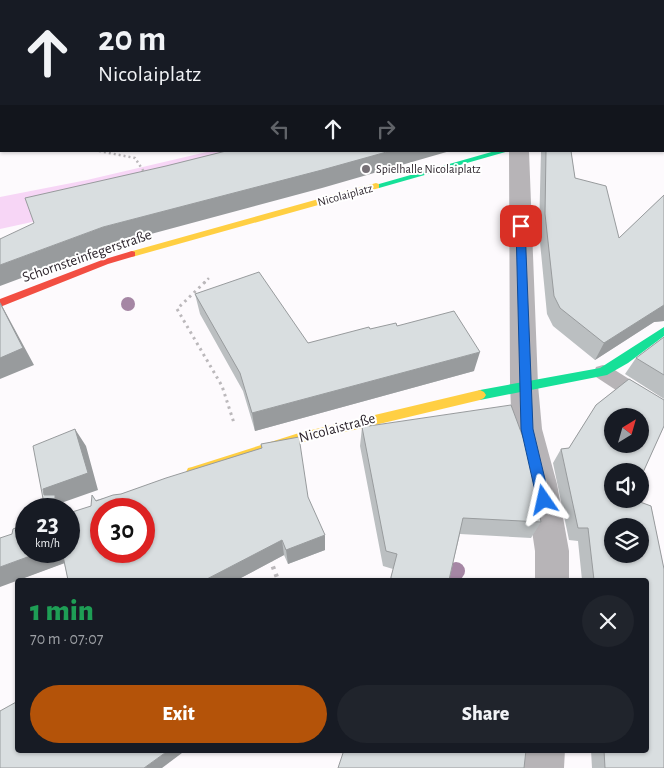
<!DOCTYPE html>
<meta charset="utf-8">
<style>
body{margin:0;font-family:"Alegreya Sans",sans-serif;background:#20242c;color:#f1f3f6;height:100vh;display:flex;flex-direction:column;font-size:19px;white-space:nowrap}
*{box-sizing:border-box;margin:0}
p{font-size:16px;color:#9ea1a6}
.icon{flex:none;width:28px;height:28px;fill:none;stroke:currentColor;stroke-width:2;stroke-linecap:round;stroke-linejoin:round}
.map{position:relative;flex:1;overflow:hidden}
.sheet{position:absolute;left:15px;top:578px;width:634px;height:175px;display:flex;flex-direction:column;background:#171b24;border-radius:5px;box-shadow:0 1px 4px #0004}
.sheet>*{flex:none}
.banner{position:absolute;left:0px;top:0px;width:665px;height:152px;box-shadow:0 1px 4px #0004;background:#171b24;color:#f1f3f6;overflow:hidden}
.needle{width:32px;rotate:37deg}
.tools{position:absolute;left:604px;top:408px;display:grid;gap:10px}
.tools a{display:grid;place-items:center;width:45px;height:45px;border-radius:50%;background:#171b24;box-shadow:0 1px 4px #0004;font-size:25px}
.speed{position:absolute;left:15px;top:498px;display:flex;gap:10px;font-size:25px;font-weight:700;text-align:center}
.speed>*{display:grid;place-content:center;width:65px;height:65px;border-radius:50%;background:#171b24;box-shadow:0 1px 4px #0004;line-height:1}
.speed small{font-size:12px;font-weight:400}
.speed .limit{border:8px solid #d22;background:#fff;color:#111}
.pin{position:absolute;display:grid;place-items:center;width:42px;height:42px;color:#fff;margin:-21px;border-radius:10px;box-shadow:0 2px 8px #0006}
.me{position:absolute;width:55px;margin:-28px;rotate:349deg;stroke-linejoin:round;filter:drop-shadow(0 0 4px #0008)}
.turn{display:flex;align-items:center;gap:18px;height:105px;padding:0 15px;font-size:22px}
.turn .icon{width:65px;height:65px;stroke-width:2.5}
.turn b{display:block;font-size:35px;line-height:42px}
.lanes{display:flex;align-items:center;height:48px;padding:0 15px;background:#0003;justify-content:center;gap:25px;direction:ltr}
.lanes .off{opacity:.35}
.round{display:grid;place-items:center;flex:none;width:52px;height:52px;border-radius:26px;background:#20242c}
.head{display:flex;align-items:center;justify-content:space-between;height:85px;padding:0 15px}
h1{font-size:30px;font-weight:800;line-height:38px;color:#1e9e55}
.button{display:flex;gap:10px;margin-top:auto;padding:10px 15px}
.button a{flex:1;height:58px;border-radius:30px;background:#b45309;color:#fff;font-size:20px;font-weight:800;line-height:58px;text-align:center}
.button a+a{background:#20242c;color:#f1f3f6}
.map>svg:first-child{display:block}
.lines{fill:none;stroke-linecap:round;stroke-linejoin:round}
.river{fill:#f7d6f6;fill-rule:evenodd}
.path-far2{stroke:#bbb8bb;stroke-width:2.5;stroke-dasharray:2 3;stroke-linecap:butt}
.path-far1{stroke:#bbb8bb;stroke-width:3;stroke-dasharray:2.5 4;stroke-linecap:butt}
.path{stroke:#bbb8bb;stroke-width:4.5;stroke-dasharray:3 5;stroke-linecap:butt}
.lane{fill:#b7b4b7;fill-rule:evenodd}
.street{fill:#b7b4b7;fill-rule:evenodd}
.fast{fill:#16e098;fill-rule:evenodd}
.slow{fill:#ffcf43;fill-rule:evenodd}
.jam{fill:#f24e42;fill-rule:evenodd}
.tree{fill:#a586a4}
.wall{fill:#bbbfc1;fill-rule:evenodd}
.shaded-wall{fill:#989b9d}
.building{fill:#d9dee0;stroke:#989b9d;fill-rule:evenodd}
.route{fill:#1a73e8;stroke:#114b97}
.poi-dot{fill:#767076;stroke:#fff;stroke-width:2}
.labels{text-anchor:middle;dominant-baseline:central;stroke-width:4;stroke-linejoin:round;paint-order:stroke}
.far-poi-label{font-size:12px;fill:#2d252d;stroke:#fff;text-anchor:start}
.far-street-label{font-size:12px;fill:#2d252d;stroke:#fff}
.street-label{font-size:15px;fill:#2d252d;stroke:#fff}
</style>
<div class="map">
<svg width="664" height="768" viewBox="0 0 664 768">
<rect width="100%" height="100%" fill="#fdfafd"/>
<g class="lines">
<path class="river" d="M211,151H297L291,161L87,210L0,229V197L87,180Z"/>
<path class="path-far2" d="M99,151L135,158L146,175
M204,283L210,277"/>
<path class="path-far1" d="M205,282L177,309L222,386L234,423"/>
<path class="path" d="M270,559L278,580"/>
<path class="lane" d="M603,365L610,367L664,401V419L657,417L596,377L594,372L596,367Z"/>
<path class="street" d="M509,151H529L538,385L542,429L557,484L569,551V580H535V551L525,484L512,429L510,385Z
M525,750H565L564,768H522Z"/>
<path class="fast" d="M495,151H509L379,188H373L372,186Z
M664,327V336L628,363L607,375L480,400L476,398L474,395L476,392L480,390L600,368Z"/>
<path class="slow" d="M376,183L379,184V188L132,257L127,254L129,252Z
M480,390L484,392L486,395L484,398L480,400L299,443L192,477L188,476L186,472L188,468L192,467L299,433Z"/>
<path class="jam" d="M132,251L135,252V256L108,264L0,307V299L102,260Z"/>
</g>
<g class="tree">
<circle cx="128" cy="304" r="7"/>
<circle cx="456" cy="571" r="9"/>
</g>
<path class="wall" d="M541,151H571L575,178L619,238L664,195V321L654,322L595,360L553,326L547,314L539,232Z
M195,294L308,343L370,329L397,326L474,371L255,431L243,391L200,314Z
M664,337V399L625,374L636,358Z
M629,379L664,400V426L640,479V471H612V499H632L651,506L664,569V768H592L591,750H646V580H582L578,541L569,540L553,463L561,449L569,448L596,405ZM612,416H640V444H612ZM612,526H640V554H612Z
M362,427L541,522L531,538L460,534L449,580H390L393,569L383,566L360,446Z
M261,444L308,497L325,550L288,564L284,555L237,580H68L64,563L18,580L12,534L26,551L91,506L96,500L121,494L262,448Z"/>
<path class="shaded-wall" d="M0,118H1V138L0,139Z
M390,151H450L322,188L110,245L0,286V265L103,227Z
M0,302L34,365L0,379Z
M664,305V321L654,322L595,360L604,343Z
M480,352L474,371L255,431L252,413Z
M75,429L86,446L98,490L61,503L66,509H55L44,495L43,489Z
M325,535V550L288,564L286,550Z
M282,540L284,555L237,580H205Z
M44,551H66L73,560L0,587V567Z
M169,750H186L162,768H144Z"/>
<path class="building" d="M0,0H664V10V1H1V118H0Z
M226,151H390L322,170L103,227L0,265V239L34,223L25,198L166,166Z
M546,151H571L575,178L606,186L619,238L664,195V305L604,343L560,308L554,296L545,214Z
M259,272L308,343L369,327L370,329L396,323L397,326L454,311L480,352L252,413L240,373L195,294Z
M0,303L23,348L0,358Z
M664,337V375L636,358Z
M629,379L664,400V426L640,479V471H612V499H632L651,506L664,569V768H605L604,750H646V580H594L588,528H578L561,449L569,448L596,405ZM612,416H640V444H612ZM612,526H640V554H612Z
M511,405L527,448L541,522L463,518L449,580H391V577L397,554L386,551L362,427Z
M75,429L88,473L43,489L44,495H55V509H45L33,446Z
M299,437L308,497L325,535L286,550L282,540L205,580H68L62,551H69V513L91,506L92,495L96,501L113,495L121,494L166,478L262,448L261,444ZM101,509H144V551H101Z
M26,524V551H44L0,567V538L12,534L13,529Z
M18,701V750H169L144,768H0V711Z
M344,750H526L524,768H338Z"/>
<path class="route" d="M521,223L525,226L533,429L550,500L548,505L544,506L539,505L537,500L521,429L516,226Z"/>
<circle class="poi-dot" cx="366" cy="169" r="5"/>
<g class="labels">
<g class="far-poi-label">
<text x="376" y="169">Spielhalle Nicolaiplatz</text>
</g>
<g class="far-street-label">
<text transform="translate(345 195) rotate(-15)">Nicolaiplatz</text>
</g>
<g class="street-label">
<text transform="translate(87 256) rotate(-19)">Schornsteinfegerstraße</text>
<text transform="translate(337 428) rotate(-15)">Nicolaistraße</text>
</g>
</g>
</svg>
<div class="tools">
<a><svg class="needle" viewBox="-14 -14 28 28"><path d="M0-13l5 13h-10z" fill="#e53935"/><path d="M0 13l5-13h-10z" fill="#9ea1a6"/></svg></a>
<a><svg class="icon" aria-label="sound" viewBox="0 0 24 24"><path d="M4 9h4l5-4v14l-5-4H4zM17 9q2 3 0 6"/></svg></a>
<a><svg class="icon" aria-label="layers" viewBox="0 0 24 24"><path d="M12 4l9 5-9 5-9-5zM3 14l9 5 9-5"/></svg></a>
</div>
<div class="speed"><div>23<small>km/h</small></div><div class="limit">30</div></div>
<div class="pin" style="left:521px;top:226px;background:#d93025"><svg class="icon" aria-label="arrive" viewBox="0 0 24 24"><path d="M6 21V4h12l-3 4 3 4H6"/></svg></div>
<svg class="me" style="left:544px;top:500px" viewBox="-20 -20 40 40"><path d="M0-17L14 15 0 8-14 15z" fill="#1a73e8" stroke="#fff" stroke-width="4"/></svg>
<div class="banner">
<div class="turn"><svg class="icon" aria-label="ahead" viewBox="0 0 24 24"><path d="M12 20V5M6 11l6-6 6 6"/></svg><div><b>20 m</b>Nicolaiplatz</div></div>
<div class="lanes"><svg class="icon off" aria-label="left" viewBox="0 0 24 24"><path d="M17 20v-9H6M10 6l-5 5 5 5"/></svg><svg class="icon" aria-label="ahead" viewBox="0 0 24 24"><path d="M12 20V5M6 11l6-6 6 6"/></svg><svg class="icon off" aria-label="right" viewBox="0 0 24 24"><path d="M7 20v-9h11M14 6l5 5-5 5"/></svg></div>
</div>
<section class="sheet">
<div class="head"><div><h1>1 min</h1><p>70 m · 07:07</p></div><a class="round"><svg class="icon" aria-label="close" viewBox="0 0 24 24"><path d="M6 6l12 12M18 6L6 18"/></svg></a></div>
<div class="button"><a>Exit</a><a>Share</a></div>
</section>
</div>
